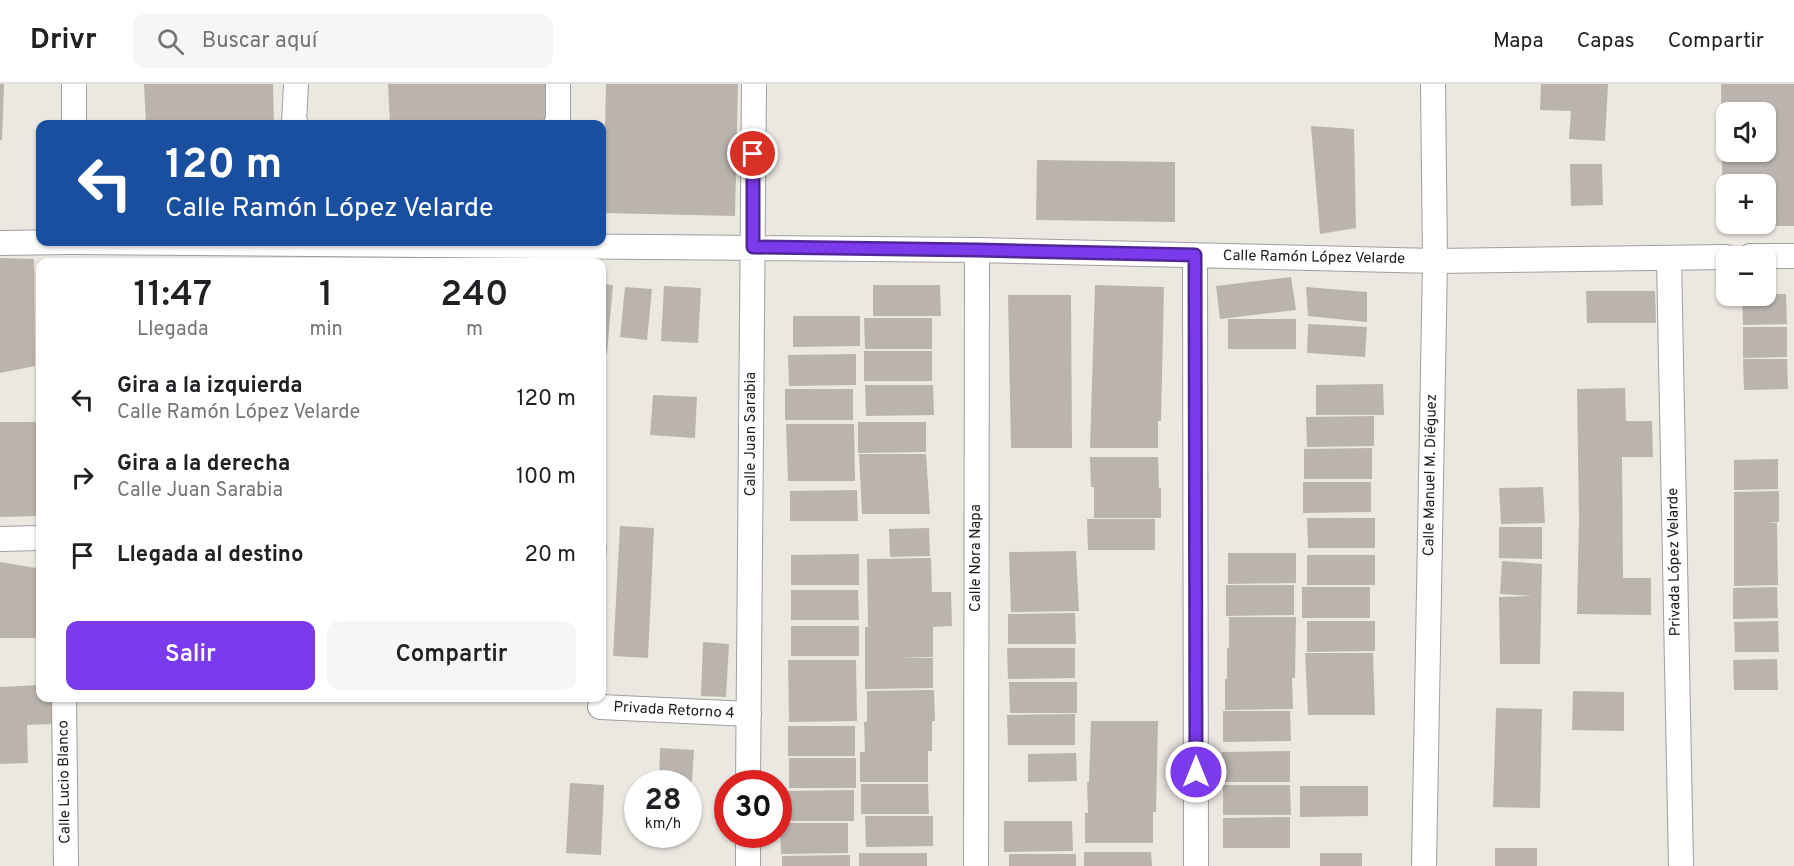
<!DOCTYPE html>
<html lang="es">
<meta charset="utf-8">
<style>
body{margin:0;font-family:Overpass,sans-serif;background:#f6f6f6;color:#202124;height:100vh;display:flex;flex-direction:column;font-size:22px;white-space:nowrap}
*{box-sizing:border-box;margin:0}
p{font-size:20px;color:#757577}
.icon{flex:none;width:33px;height:33px;fill:none;stroke:currentColor;stroke-width:2;stroke-linecap:round;stroke-linejoin:round}
.map{position:relative;flex:1;overflow:hidden}
.details{position:absolute;left:36px;top:174px;width:570px;height:444px;display:flex;flex-direction:column;background:#fff;border-radius:12px;box-shadow:0 2px 4px #0004}
.details>*{flex:none}
.top-card{position:absolute;left:36px;top:36px;width:570px;height:126px;border-radius:12px;box-shadow:0 2px 4px #0004;background:#1a4fa0;color:#fff;overflow:hidden}
.buttons{position:absolute;left:1716px;top:18px;display:grid;gap:12px}
.buttons a{display:grid;place-items:center;width:60px;height:60px;border-radius:12px;background:#fff;box-shadow:0 2px 4px #0004;font-size:30px}
.speed{position:absolute;left:624px;top:686px;display:flex;gap:12px;font-size:30px;font-weight:700;text-align:center}
.speed>*{display:grid;place-content:center;width:78px;height:78px;border-radius:50%;background:#fff;box-shadow:0 2px 4px #0004;line-height:1}
.speed small{font-size:15px;font-weight:400}
.speed .limit{border:9px solid #d22;background:#fff;color:#111}
.pin{position:absolute;display:grid;place-items:center;width:51px;height:51px;color:#fff;margin:-26px;border:3px solid #fff;border-radius:50%;box-shadow:0 2px 6px #0007}
.me{position:absolute;width:66px;margin:-33px;rotate:0deg;stroke-linejoin:round;filter:drop-shadow(0 0 4px #0008)}
.turn{display:flex;align-items:center;gap:21px;height:126px;padding:0 30px;font-size:27px}
.turn .icon{width:78px;height:78px;stroke-width:2.5}
.turn b{display:block;font-size:42px;line-height:51px}
.eta{display:flex;justify-content:space-evenly;align-items:center;height:102px;text-align:center}
.eta b{font-size:36px;font-weight:600;line-height:42px}
.button{display:flex;gap:12px;margin-top:auto;padding:12px 30px}
.button a{flex:1;height:69px;border-radius:12px;background:#7c3aed;color:#fff;font-size:24px;font-weight:600;line-height:69px;text-align:center}
.button a+a{background:#f6f6f6;color:#202124}
ul{padding:0;list-style:none}
li{display:flex;align-items:center;gap:18px;height:78px;padding:0 30px}
li div{flex:1}
li b{display:block;font-size:22px}
li em{font-style:normal}
header{display:flex;align-items:center;gap:36px;box-sizing:border-box;height:84px;padding:0 30px;background:#fff;border-bottom:2px solid #e0e0e0}
header strong{font-size:28px}
nav{display:flex;gap:33px;margin-inline-start:auto;font-size:21px}
.search{width:420px;height:54px;background:#f6f6f6;display:flex;align-items:center;gap:15px;box-sizing:border-box;padding:0 21px;border-radius:12px;color:#757577;font-size:22px}
.map>svg:first-child{display:block}
.building{fill:#bbb4ae;fill-rule:evenodd}
.lines{fill:none;stroke-linecap:round;stroke-linejoin:round}
.minor-casing{stroke:#9f9f9f;stroke-width:26}
.minor{stroke:#fff;stroke-width:24}
.route-casing{stroke:#51269a;stroke-width:15}
.route{stroke:#7c3aed;stroke-width:10}
.labels{text-anchor:middle;dominant-baseline:central;stroke-width:4.5;stroke-linejoin:round;paint-order:stroke}
.street-label{font-size:15px;fill:#1b1b1b;stroke:#fff}
</style>
<header>
<strong>Drivr</strong>
<div class="search"><svg class="icon" aria-label="search" viewBox="0 0 24 24"><circle cx="10" cy="10" r="6"/><path d="M15 15l6 6"/></svg>Buscar aquí</div>
<nav><a>Mapa</a><a>Capas</a><a>Compartir</a></nav>
</header>
<div class="map">
<svg width="1794" height="782" viewBox="0 0 1794 782">
<rect width="100%" height="100%" fill="#ebe8e1"/>
<path class="building" d="M0,0H4L2,56H0Z
M144,0H273L274,40H146Z
M388,0H556L557,36L435,40H390Z
M606,0H738L735,132L603,129Z
M1541,0H1608L1605,57L1569,55L1571,27L1540,26Z
M1721,0H1794V142H1723ZM1726,28H1766V68H1726ZM1726,100H1766V140H1726Z
M1311,42L1354,45L1356,144L1320,150Z
M1037,76L1175,78V138L1036,136Z
M1570,80H1602L1603,121L1571,122Z
M0,174L34,175L35,282L0,289Z
M1291,193L1296,226L1220,235L1216,202Z
M602,200L613,201L607,269H602Z
M873,201H940L941,232H873Z
M1095,201L1164,203L1161,337H1158V364H1090Z
M664,202L701,204L698,259L661,257Z
M625,203L652,205L647,256L620,253Z
M1306,203L1367,208V238L1308,232Z
M1586,207H1655L1656,239H1587Z
M1766,210H1786L1787,240L1743,241L1742,212H1766Z
M1008,211H1071L1072,364H1011Z
M793,232H860V262L793,263Z
M864,234H932V265H865Z
M1228,235H1296V265H1228Z
M1308,240L1367,243L1365,273L1307,269Z
M1743,243H1787V273L1743,274Z
M864,267H932V297H864Z
M856,270V301L789,302L788,271Z
M1743,275H1787L1788,305L1744,306Z
M1383,300L1384,331H1316V301Z
M865,301H933L934,331L866,332Z
M1625,304L1626,337H1652L1653,373H1622L1623,494H1651V531L1577,530L1579,435L1577,305Z
M785,305H853V336H785Z
M653,311L697,313L695,354L650,351Z
M1374,332V362L1307,363L1306,333Z
M0,338H38L40,432L0,433Z
M858,338H926V368L858,369Z
M786,340H854L855,397H788Z
M1372,364V395H1304V365Z
M859,370H926L930,430H862Z
M1090,373H1158L1159,404H1161V434H1094V403H1091Z
M1778,375V405L1734,406V376Z
M1303,398H1371V428L1303,429Z
M1543,403L1545,439L1501,440L1499,404Z
M857,406L858,437H790V407Z
M1779,407V438H1767L1777,439L1778,501L1734,502V408Z
M1307,434H1375V464H1308Z
M1087,435H1155V466H1088Z
M620,442L654,444L648,574L613,572Z
M1499,443H1542V475L1499,474Z
M929,444L930,472L890,473L889,445Z
M602,461H607L603,520H602Z
M1076,467L1079,527L1011,528L1009,468Z
M1228,469H1296V499L1228,500Z
M859,470V501H791V471Z
M1307,471H1375V501H1307Z
M931,474L932,508H951L952,542L933,543V573L898,574H933V604L865,605V543H868L867,475Z
M1502,477L1542,480L1540,580H1500L1499,513L1533,512L1500,510Z
M0,478L36,484L40,554H0Z
M1226,501H1294V531L1226,532Z
M1302,503H1370V534H1302Z
M1777,503L1778,534L1733,535V504Z
M791,506H858L859,536H791Z
M1075,529L1076,560H1008V530Z
M1229,533H1296L1295,594H1292L1293,625L1225,626V595H1227V564H1229Z
M1307,537H1375V567L1307,568Z
M1778,537L1779,568H1735L1734,538Z
M791,542H859V572H791Z
M703,558L729,560L726,613L701,612Z
M1007,564H1075V594L1008,595Z
M1305,569H1373L1375,631H1308Z
M1777,575L1778,606H1734L1733,576Z
M788,576H856L857,637L789,638Z
M1009,598H1077V629H1010Z
M40,601V614H54L55,640L27,641L28,679L0,680V603Z
M934,606L935,637H932V667H928V698H860V668H865L864,638H867V607Z
M1573,607L1624,608V647L1572,646Z
M1496,624L1542,625L1540,724L1493,723Z
M1223,627H1290L1291,657L1223,658Z
M1075,630V661H1008L1007,631Z
M1091,637H1158L1156,728H1153V759H1085V729H1088L1087,698H1089Z
M788,642H855V672H788Z
M660,664L694,666L690,732H688V699H659Z
M1290,667V698H1222V668Z
M1076,669L1077,697L1028,698V670Z
M789,674H856V704H789Z
M570,699L604,701L601,771L566,769Z
M861,700H928L929,730H861Z
M1223,701H1290L1291,731H1223Z
M1300,702H1368V732L1300,733Z
M854,706V737H787V707Z
M865,732H933V762L866,763Z
M1290,733V764H1223V734Z
M1004,737H1072L1073,767L1004,768Z
M780,739H848V769L781,770Z
M1495,764H1537V782H1495Z
M1084,768H1151L1152,782H1084Z
M859,769H927V782H859Z
M1320,769H1362V782H1320Z
M1009,770H1076V782H1009Z
M850,771V782H782V772Z"/>
<g class="lines">
<defs>
<path id="minor" d="M74,40V0
M296,40L294,38L296,0
M556,40L558,38V0
M75,158L977,166L1435,177L1726,173
M0,159L71,158
M1195,171L1196,782
M1750,172H1794
M1669,174L1681,782
M0,455L40,454
M64,614L66,782
M600,623L749,630
M748,699L754,0
M748,782V750
M976,782L977,166
M1424,782L1435,177L1433,0"/>
</defs>
<use href="#minor" class="minor-casing"/>
<use href="#minor" class="minor"/>
</g>
<g class="lines">
<defs>
<path id="route" d="M753,70V163L977,166L1195,171L1196,688"/>
</defs>
<use href="#route" class="route-casing"/>
<use href="#route" class="route"/>
</g>
<g class="labels">
<g class="street-label">
<text transform="translate(1314 174) rotate(1)">Calle Ramón López Velarde</text>
<text transform="translate(751 350) rotate(-90)">Calle Juan Sarabia</text>
<text transform="translate(1431 391) rotate(-89)">Calle Manuel M. Diéguez</text>
<text transform="translate(976 474) rotate(-90)">Calle Nora Napa</text>
<text transform="translate(1675 478) rotate(-91)">Privada López Velarde</text>
<text transform="translate(674 627) rotate(3)">Privada Retorno 4</text>
<text transform="translate(65 698) rotate(-91)">Calle Lucio Blanco</text>
</g>
</g>
</svg>
<div class="buttons">
<a><svg class="icon" aria-label="sound" viewBox="0 0 24 24"><path d="M4 9h4l5-4v14l-5-4H4zM17 9q2 3 0 6"/></svg></a>
<a>+</a>
<a>−</a>
</div>
<div class="speed"><div>28<small>km/h</small></div><div class="limit">30</div></div>
<div class="pin" style="left:753px;top:70px;background:#d93025"><svg class="icon" aria-label="arrive" viewBox="0 0 24 24"><path d="M6 21V4h12l-3 4 3 4H6"/></svg></div>
<svg class="me" style="left:1196px;top:688px" viewBox="-20 -20 40 40"><circle r="17" fill="#7c3aed" stroke="#fff" stroke-width="3"/><path d="M0-11L8 9 0 5-8 9z" fill="#fff"/></svg>
<div class="top-card">
<div class="turn"><svg class="icon" aria-label="left" viewBox="0 0 24 24"><path d="M17 20v-9H6M10 6l-5 5 5 5"/></svg><div><b>120 m</b>Calle Ramón López Velarde</div></div>
</div>
<section class="details">
<div class="eta">
<div><b>11:47</b><p>Llegada</p></div>
<div><b>1</b><p>min</p></div>
<div><b>240</b><p>m</p></div>
</div>
<ul>
<li><svg class="icon" aria-label="left" viewBox="0 0 24 24"><path d="M17 20v-9H6M10 6l-5 5 5 5"/></svg><div><b>Gira a la izquierda</b><p>Calle Ramón López Velarde</p></div><em>120 m</em></li>
<li><svg class="icon" aria-label="right" viewBox="0 0 24 24"><path d="M7 20v-9h11M14 6l5 5-5 5"/></svg><div><b>Gira a la derecha</b><p>Calle Juan Sarabia</p></div><em>100 m</em></li>
<li><svg class="icon" aria-label="arrive" viewBox="0 0 24 24"><path d="M6 21V4h12l-3 4 3 4H6"/></svg><div><b>Llegada al destino</b></div><em>20 m</em></li>
</ul>
<div class="button"><a>Salir</a><a>Compartir</a></div>
</section>
</div>
